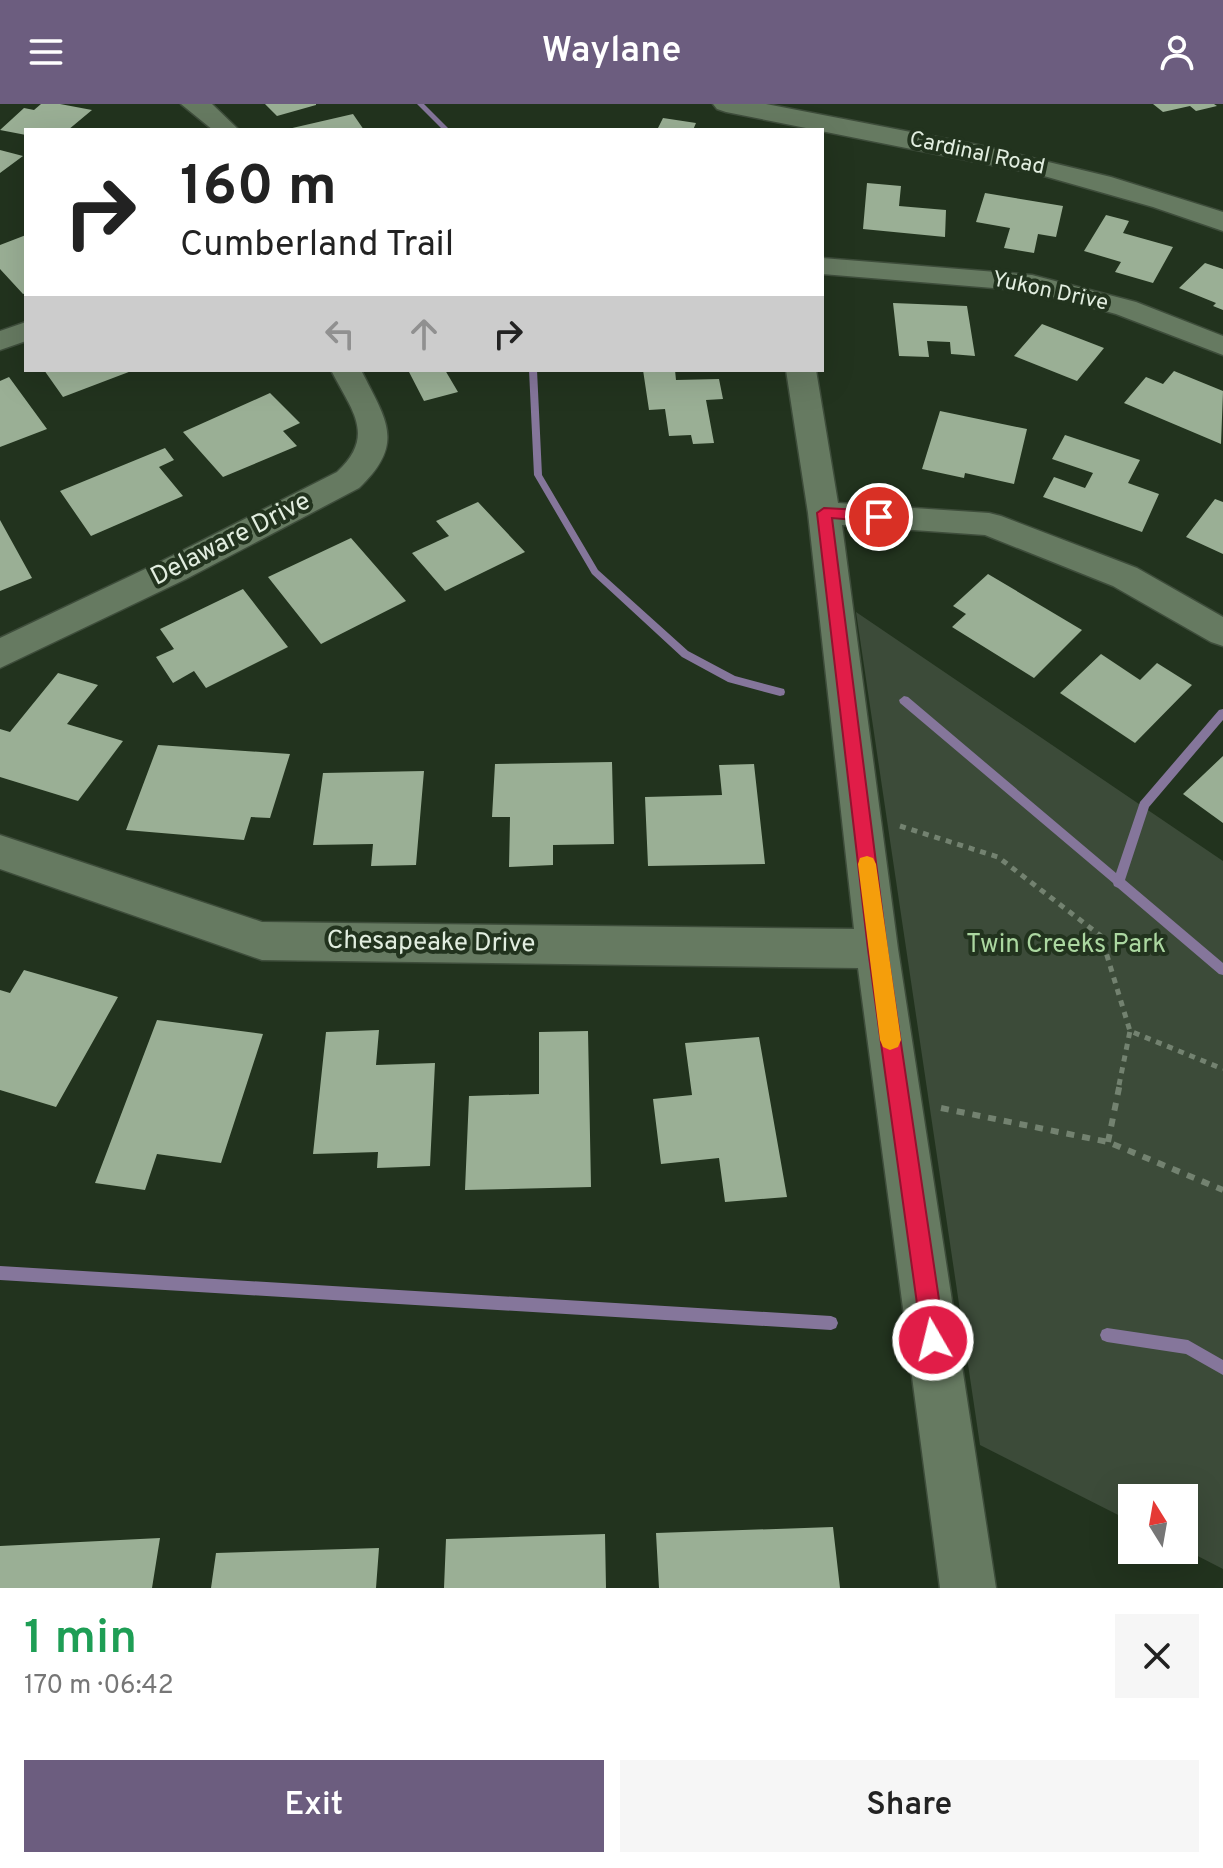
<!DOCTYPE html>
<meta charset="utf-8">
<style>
body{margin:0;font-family:Overpass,sans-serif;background:#f6f6f6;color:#222;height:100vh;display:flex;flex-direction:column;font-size:30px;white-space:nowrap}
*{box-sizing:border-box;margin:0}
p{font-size:26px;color:#767676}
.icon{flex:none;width:44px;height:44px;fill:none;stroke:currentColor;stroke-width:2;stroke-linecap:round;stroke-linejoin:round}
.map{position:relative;height:1484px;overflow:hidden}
.sheet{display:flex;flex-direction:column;background:#fff;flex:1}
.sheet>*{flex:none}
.top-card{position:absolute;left:24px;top:24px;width:800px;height:244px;border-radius:0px;box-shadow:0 8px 32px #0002;background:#fff;color:#222;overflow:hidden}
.needle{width:52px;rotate:349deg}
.buttons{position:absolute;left:1118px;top:1380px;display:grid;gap:16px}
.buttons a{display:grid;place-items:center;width:80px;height:80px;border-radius:0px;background:#fff;box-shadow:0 8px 32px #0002;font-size:40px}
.pin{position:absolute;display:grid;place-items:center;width:68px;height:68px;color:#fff;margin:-34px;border:4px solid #fff;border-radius:50%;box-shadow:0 2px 8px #0007}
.me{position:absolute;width:88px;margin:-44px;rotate:352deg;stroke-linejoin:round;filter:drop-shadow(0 0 6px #0008)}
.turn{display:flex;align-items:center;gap:28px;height:168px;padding:0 24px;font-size:36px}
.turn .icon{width:104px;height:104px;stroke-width:2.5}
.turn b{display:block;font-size:56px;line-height:68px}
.lanes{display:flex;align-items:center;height:76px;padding:0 24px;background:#0003;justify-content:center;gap:40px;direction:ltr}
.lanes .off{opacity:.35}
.round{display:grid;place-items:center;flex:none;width:84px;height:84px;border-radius:0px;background:#f6f6f6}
.summary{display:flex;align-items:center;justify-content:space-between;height:136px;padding:0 24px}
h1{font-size:48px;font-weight:600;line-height:60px;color:#1e9e55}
.primary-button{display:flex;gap:16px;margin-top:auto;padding:16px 24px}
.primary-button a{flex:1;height:92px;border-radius:0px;background:#6c5d7f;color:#fff;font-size:32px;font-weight:600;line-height:92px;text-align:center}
.primary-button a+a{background:#f6f6f6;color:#222}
header{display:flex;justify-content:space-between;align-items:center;height:104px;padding:0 24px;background:#6c5d7f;color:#fff;font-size:36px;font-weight:600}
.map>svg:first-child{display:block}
.green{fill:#3c4b39}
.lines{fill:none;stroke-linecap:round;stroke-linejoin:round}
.stream{fill:#85769b;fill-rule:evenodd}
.building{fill:#9aaf95}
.minor-casing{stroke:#3e4d3b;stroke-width:3}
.tertiary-casing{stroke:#3e4d3b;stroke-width:3}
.path-far1{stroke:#738270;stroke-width:5;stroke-dasharray:6 6;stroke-linecap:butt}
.path{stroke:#738270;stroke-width:6;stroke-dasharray:8 8;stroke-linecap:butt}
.minor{fill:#667a61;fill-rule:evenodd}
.tertiary{fill:#667a61;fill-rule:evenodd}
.route{fill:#e11d48;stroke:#92132f;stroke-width:2}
.slow{fill:#f59e0b}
.labels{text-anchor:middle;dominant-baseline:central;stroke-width:8;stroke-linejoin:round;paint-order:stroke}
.far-street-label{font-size:22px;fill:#e1eddf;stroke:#22331e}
.street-label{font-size:26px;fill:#e1eddf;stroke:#22331e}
.park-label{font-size:26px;fill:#abd7a0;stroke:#22331e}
</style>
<header><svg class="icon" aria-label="menu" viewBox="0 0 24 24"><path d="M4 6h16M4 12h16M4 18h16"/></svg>Waylane<svg class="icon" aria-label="person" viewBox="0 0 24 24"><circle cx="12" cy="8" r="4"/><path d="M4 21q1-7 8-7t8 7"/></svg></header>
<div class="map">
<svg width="1223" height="1484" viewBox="0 0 1223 1484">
<rect width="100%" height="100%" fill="#22331e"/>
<path class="green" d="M856,508L1223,757V1465L1184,1445V1394H1132V1418L980,1341Z"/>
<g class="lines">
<path class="stream" d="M417,0H424L450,26H443Z
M529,266H537L542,371L598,466L688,547L735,572L784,585L785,588L784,591L780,592L728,578L682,553L592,470L534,371Z
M904,592L908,593L1116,769L1140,698L1219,606L1223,605V616L1149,703L1125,776L1223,859V871L1219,870L1118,784L1114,782L1113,779L900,599L899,596Z
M0,1162L831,1212L836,1214L838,1219L836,1224L831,1226L0,1176Z
M1107,1224L1188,1236L1223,1256V1271L1186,1250L1107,1238L1102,1236L1100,1231L1102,1226Z"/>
</g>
<path class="building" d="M41,0H60L92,6L68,26H26V31L0,26L24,4L34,6Z
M265,0H316V1L277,12Z
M1153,0H1214L1217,2L1196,7L1190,2L1163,8Z
M353,10L364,26H288V25Z
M663,14L696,19L693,26H657Z
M0,46L23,52L0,69Z
M867,79L901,82L899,102L946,106L945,133L863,125Z
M985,89L1063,102L1056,133L1038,130L1034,149L1004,144L1010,124L976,118Z
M1106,111L1129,117L1123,129L1173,143L1153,179L1115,168L1121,158L1084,147Z
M26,131V189L23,190L0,165V141Z
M1205,159L1223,165V206L1213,202L1216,199L1179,184Z
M893,199L967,202L975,252L951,250L950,238L927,237L929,253L899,252Z
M1042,220L1104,244L1077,277L1014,252Z
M44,266H134L63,293Z
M408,266H445L458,288L424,297Z
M643,266H675L676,276L719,275L723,295L706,296L714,339L693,340L691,331L669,332L665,305L649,306Z
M1174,267L1223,287L1221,340L1124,299L1146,273L1163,280Z
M9,273L47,325L0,343V277Z
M270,289L300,319L283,327L297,342L223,373L183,328Z
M940,307L1027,325L1014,380L965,369L964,374L922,365Z
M1065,331L1140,356L1128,379L1159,390L1142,428L1043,393L1054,373L1085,384L1093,369L1052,355Z
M165,344L174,356L159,363L183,392L91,432L60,387Z
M1215,395L1223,398V450L1186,433Z
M478,398L525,448L445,487L412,449L449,432L436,417Z
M0,416L32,474L0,487Z
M351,434L406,497L321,540L268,473Z
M988,470L1082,526L1034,574L952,523L966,510L953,502Z
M243,485L288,543L206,584L194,567L173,579L156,553L174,545L160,525Z
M1101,550L1140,576L1157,559L1192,581L1135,639L1060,589Z
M58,569L98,581L67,620L123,637L78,697L0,673V625L10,628Z
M158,641L290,650L270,714L251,713L244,736L126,726Z
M1223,652V719L1183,690Z
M612,658L614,740L553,741V761L509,763L510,713H492L495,660Z
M754,660L765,760L648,762L645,693L722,691L719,661Z
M424,667L416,761L371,762L373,740L313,741L323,669Z
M24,866L118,893L56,1003L0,986V886L10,889Z
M157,916L263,930L221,1059L157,1050L145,1086L95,1079Z
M379,926L376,961L435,959L430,1062L377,1064L378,1048L313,1050L326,928Z
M588,927L591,1083L465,1086L469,992L539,990V928Z
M759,933L787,1093L725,1098L719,1054L661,1060L653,995L692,991L685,939Z
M833,1423L840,1484H659L656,1429Z
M605,1430L606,1484H444L446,1435Z
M160,1434L152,1484H0V1442Z
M379,1444L376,1484H211L216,1449Z"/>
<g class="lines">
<defs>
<path id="minor" d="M181,0H212L239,26H213Z
M822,154L1032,171L1136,198L1223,232V251L1116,210L1031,187L822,170Z
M26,218V237L0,246V227Z
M331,266H361C386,316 406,339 359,384L186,475L0,564V534L162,457L337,368C377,331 351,306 331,266Z
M786,266H816L838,399L989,409L1001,412L1137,464L1223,513V542L1211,538L1113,482L985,431L842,421L898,845L996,1484H940L858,864L262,856L0,765V731L262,818L854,825L808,409Z"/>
<path id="tertiary" d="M713,0H766L978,41L1111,73L1223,108V127L1153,103L1037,70L726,8L717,5Z"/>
</defs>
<use href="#minor" class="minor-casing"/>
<use href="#tertiary" class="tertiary-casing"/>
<path class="path-far1" d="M900,722L998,753L1101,832L1130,927L1223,965
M1119,981L1130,927"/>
<path class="path" d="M941,1004L1108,1038L1223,1086
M1108,1038L1120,979"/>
<use href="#minor" class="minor"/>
<use href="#tertiary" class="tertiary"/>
</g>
<path class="route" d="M824,404L879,407L886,413L879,418L832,414L887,845L945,1236L941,1244L933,1248L925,1244L922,1236L868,845L817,409Z"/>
<path class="slow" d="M867,752L873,754L876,760L901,936L898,943L890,946L883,943L880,936L858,760L860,754Z"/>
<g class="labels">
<g class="far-street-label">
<text transform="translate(977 50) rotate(12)">Cardinal Road</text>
<text transform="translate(1050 188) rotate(12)">Yukon Drive</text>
</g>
<g class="street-label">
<text transform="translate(231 436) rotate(-27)">Delaware Drive</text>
<text transform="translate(431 839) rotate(1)">Chesapeake Drive</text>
</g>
<g class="park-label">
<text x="1066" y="841">Twin Creeks Park</text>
</g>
</g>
</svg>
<div class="buttons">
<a><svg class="needle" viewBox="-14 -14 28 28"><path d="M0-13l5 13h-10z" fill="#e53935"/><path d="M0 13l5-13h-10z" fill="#767676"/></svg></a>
</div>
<div class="pin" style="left:879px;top:413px;background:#d93025"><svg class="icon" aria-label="arrive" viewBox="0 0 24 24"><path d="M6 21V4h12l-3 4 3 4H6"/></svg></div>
<svg class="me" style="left:933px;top:1236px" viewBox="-20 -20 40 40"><circle r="17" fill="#e11d48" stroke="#fff" stroke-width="3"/><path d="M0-11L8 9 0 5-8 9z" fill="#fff"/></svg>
<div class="top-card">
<div class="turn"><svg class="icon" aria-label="right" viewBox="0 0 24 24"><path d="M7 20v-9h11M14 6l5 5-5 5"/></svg><div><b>160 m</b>Cumberland Trail</div></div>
<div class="lanes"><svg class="icon off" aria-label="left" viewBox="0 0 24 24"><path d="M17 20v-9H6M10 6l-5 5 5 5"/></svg><svg class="icon off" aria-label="ahead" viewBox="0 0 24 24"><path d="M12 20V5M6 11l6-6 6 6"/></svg><svg class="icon" aria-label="right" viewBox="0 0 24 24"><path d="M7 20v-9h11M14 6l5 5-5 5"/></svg></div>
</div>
</div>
<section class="sheet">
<div class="summary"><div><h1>1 min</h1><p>170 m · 06:42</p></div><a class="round"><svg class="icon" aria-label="close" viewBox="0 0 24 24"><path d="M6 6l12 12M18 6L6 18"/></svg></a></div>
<div class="primary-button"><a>Exit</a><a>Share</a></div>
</section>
